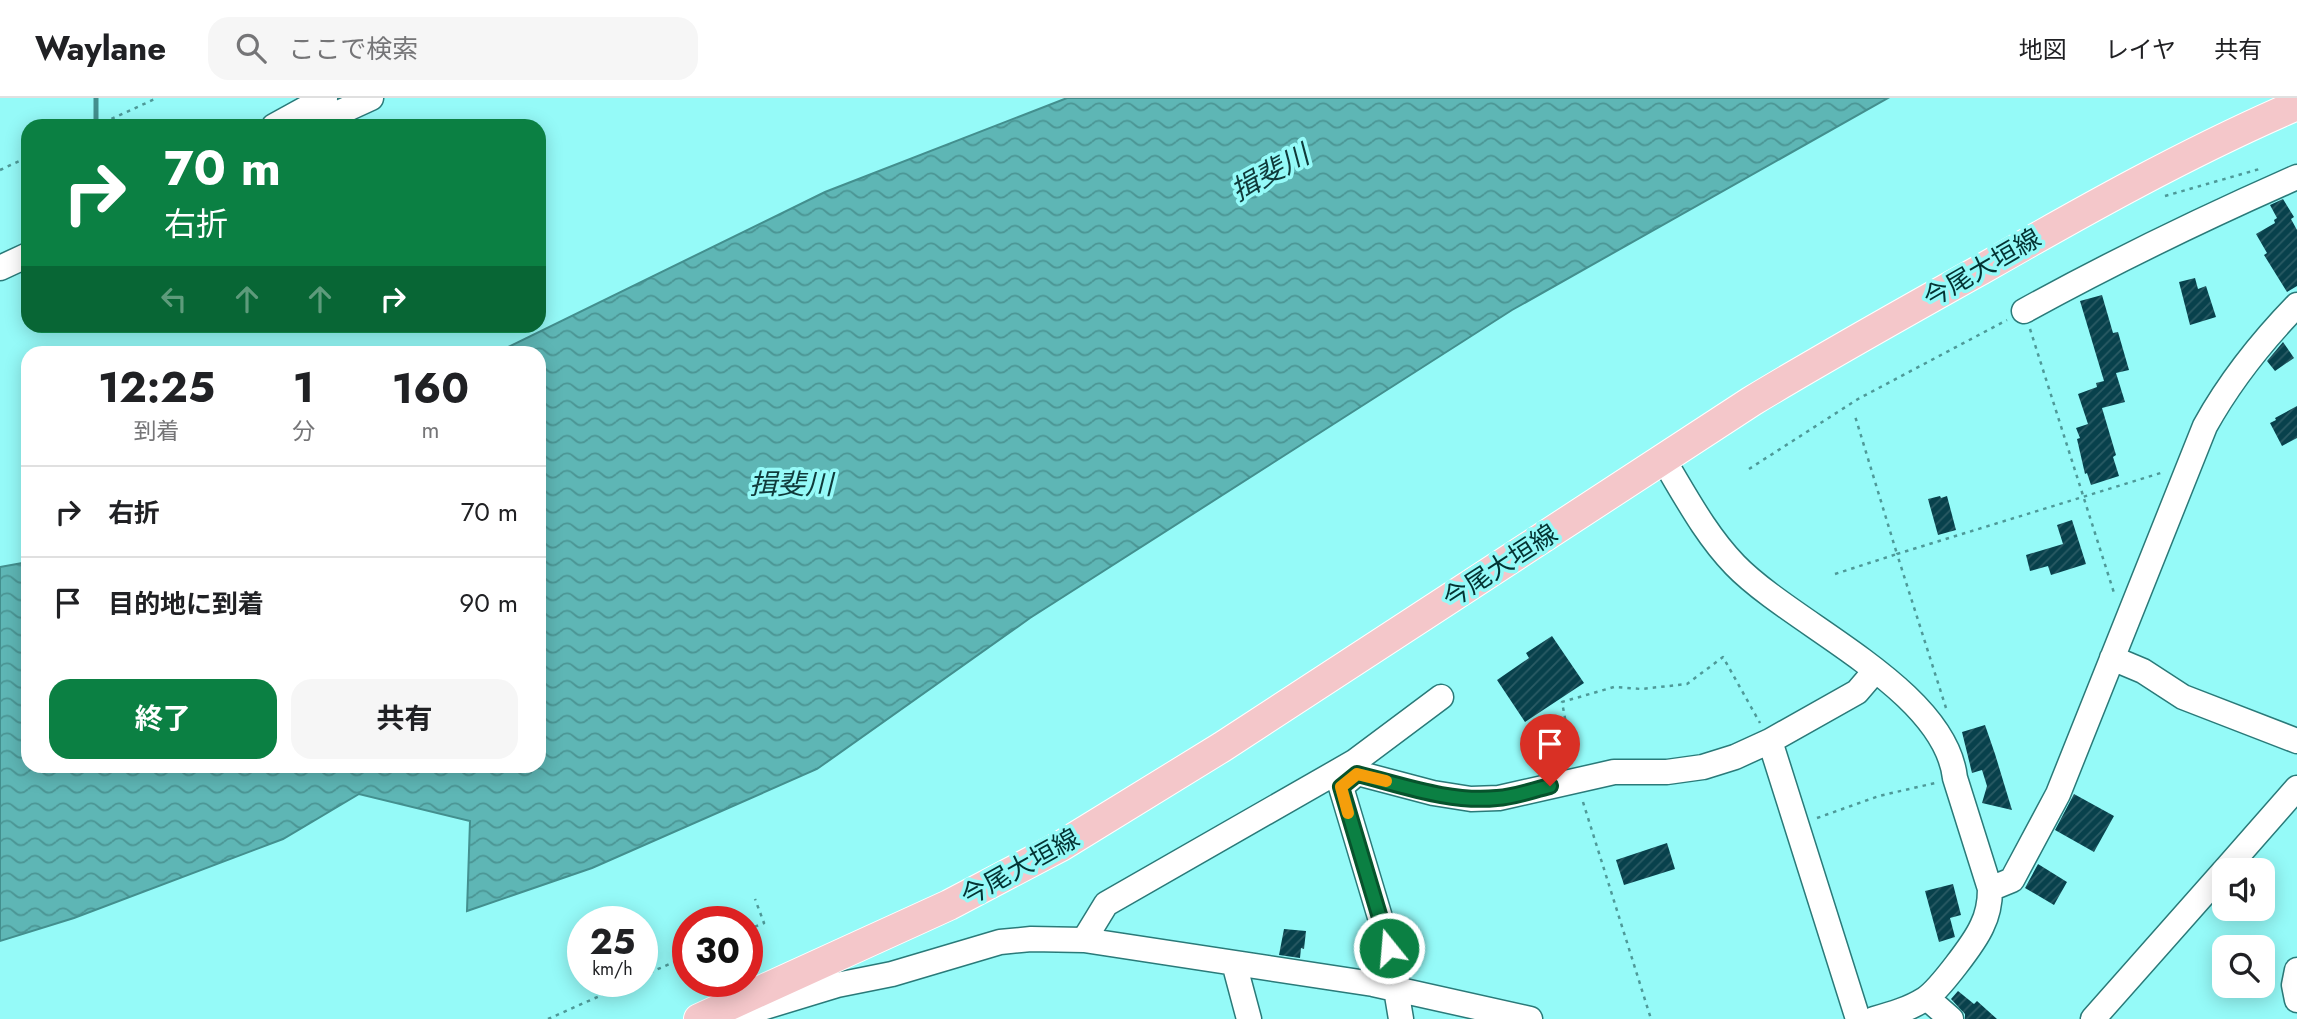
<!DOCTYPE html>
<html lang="ja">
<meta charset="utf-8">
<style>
body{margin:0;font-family:Jost,"Noto Sans JP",sans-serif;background:#f6f6f6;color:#202124;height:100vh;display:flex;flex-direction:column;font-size:26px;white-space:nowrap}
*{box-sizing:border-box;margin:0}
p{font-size:23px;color:#757577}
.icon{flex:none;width:38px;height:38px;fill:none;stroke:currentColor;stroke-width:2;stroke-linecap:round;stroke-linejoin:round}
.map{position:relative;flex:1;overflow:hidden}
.details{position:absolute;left:21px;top:248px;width:525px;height:427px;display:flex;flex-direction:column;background:#fff;border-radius:21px;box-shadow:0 4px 18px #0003}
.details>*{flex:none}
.guide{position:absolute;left:21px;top:21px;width:525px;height:214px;border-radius:21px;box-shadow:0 4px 18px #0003;background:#0b8043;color:#fff;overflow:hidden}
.buttons{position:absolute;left:2212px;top:760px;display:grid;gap:14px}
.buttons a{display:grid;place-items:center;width:63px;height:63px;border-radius:14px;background:#fff;box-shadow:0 4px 18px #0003;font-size:35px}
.speed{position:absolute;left:567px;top:808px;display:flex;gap:14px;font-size:35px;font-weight:700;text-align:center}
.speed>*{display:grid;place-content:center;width:91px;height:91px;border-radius:50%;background:#fff;box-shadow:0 4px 18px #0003;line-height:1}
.speed small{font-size:18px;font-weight:400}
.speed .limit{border:10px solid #d22;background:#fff;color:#111}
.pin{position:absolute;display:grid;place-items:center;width:60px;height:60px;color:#fff;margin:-72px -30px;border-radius:50% 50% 50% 0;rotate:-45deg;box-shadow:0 0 7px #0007}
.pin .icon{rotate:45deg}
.me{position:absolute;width:77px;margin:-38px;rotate:343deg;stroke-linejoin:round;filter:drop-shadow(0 0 5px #0008)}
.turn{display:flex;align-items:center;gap:24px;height:147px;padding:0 28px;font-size:32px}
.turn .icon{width:91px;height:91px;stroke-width:2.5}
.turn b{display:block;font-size:49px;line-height:60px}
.lanes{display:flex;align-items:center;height:66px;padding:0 28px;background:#0003;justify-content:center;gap:35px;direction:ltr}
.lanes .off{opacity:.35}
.eta{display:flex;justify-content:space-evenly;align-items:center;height:119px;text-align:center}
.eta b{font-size:42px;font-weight:700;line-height:49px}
.primary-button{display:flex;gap:14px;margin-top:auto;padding:14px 28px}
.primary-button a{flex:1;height:80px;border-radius:21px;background:#0b8043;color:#fff;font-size:28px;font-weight:700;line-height:80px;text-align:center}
.primary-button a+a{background:#f6f6f6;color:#202124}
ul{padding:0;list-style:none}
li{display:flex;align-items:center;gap:21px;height:91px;padding:0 28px;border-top:2px solid #e0e0e0}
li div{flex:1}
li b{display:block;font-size:26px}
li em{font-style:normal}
header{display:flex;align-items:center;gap:42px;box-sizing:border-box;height:98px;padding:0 35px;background:#fff;border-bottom:2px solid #e0e0e0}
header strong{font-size:33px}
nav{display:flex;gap:38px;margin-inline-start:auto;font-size:24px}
.search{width:490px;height:63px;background:#f6f6f6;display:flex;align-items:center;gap:18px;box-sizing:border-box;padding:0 24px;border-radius:21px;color:#757577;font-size:26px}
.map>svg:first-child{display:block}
.water{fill:url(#water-waves);stroke:#438f8e;stroke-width:2}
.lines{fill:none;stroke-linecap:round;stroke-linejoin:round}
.stream{stroke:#438f8e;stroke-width:5}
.building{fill:url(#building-hatch)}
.minor-casing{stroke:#2a7a79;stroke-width:27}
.major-casing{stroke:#fff;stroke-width:32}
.path{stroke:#4e9998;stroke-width:2.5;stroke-dasharray:3.5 5;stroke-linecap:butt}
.minor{stroke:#fff;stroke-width:24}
.major{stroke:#f4c7ca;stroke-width:30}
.route-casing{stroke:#07532c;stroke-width:18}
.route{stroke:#0b8043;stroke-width:12}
.slow{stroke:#f59e0b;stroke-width:12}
.labels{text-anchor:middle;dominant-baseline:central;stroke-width:7;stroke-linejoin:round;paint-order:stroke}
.street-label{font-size:26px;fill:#033333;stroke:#95faf8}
.water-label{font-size:28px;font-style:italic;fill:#0f3a3a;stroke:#95faf8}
</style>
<header>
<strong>Waylane</strong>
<div class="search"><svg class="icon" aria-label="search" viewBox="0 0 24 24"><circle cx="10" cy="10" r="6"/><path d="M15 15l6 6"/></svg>ここで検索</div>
<nav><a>地図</a><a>レイヤ</a><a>共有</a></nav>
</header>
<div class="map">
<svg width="2297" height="921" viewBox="0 0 2297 921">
<defs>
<pattern id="water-waves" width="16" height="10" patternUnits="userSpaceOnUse" patternTransform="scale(1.75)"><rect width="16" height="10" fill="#5eb6b5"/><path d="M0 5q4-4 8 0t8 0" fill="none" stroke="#4b9594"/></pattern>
<pattern id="building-hatch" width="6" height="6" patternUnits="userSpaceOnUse" patternTransform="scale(1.75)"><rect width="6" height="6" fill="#08414c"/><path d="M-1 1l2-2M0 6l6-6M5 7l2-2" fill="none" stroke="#2a5b64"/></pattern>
</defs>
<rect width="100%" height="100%" fill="#95faf8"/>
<path class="water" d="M1067,0H1888L1512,212L1030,520L817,671L592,770L467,813L470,723L359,696L283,741L74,820L0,843V469L28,464V668H539V256L496,255L825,94Z"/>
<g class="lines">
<path class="stream" d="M96,23V0"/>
</g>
<path class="building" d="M2283,101L2294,119L2291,121L2297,132V188L2287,194L2264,157L2267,155L2256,136L2275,125L2274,122L2277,120L2270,107Z
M2195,180L2198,191L2206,188L2216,219L2190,227L2179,184Z
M2102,197L2113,235L2118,234L2129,272L2116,275L2125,304L2102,310L2116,357L2113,359L2119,378L2091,387L2087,375L2085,376L2077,341L2080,340L2076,330L2088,326L2078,296L2097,289L2096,285L2104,283L2080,203Z
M2283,244L2294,260L2275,273L2267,263Z
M2297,308V340L2282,348L2270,325L2276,322L2275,320Z
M1940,398L1941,400L1947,398L1956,432L1938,437L1928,401Z
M2072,422L2086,466L2051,477L2048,468L2030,473L2026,457L2063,446L2057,427Z
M1552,538L1584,585L1525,624L1497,582L1529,560L1526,555Z
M1985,627L1995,656L2012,712L1982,705L1987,688L1982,672L1972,675L1962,634Z
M2074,696L2114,718L2094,754L2055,732Z
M1667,745L1675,771L1624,787L1616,762Z
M2038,766L2067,784L2054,807L2025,790Z
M1953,786L1961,817L1950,820L1955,839L1939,844L1925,793Z
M1284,831L1306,833L1304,851L1301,850L1300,860L1279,857Z
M1958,893L1974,906L1977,903L1997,921H1965V916L1951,901Z"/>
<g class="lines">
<defs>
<path id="minor" d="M274,28L325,0
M310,28L371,0
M0,170L28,157
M2024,213C2113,164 2204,120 2297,79
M1663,361C1685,397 1705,436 1735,467C1793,527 1945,591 1955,680L1990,791C1990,804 1988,816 1982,828C1975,844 1939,892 1925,901C1909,911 1892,916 1874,921
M2112,560L2143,573L2183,599L2297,643
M1770,643L1858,921
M2225,772L2297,690
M1990,791L2012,782L2058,696L2205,328C2230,283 2261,244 2297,207
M1084,842L1106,806L1354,664L1441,599
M1234,865L1249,921
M2297,872L2294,887L2297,902
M1927,900L1951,921
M720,912L742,916L837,887L892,876L1000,844L1031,841L1084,842L1373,886L1530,921
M1401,921L1396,891L1397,876L1341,689L1357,675L1433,695L1471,701L1499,700L1614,674H1667L1703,669L1735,659L1770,643L1857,594L1875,573
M2093,921L2224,773"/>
<path id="major" d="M699,921L949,807L1061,748L1222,649L1752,303C1828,257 1905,214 1982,171C2085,112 2188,54 2297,7"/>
</defs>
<use href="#minor" class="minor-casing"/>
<use href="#major" class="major-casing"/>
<path class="path" d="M96,28L157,0
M0,72L28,59
M2165,98L2263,70
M2030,231L2115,498
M1749,371L1858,301L2007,222
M1835,476L1897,456L1855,318
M1946,610L1897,456L2164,374
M1573,663L1562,604L1614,589L1641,591L1687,586L1723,559L1760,625
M1583,704L1651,921
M1817,720L1879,698L1935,685
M747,832L764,825L755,801
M642,878L688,858
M548,921L631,884"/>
<use href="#minor" class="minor"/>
<use href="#major" class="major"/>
</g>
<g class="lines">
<defs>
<path id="route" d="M1389,850L1341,689L1357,676C1402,687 1450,705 1497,700C1515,699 1533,692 1550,688"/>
</defs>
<use href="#route" class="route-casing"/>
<use href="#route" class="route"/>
<path class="slow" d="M1348,715L1341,689L1357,676L1386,683"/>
</g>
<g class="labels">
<g class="street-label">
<text transform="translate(1982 170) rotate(-30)">今尾大垣線</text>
<text transform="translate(1500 468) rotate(-33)">今尾大垣線</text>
<text transform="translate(1020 769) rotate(-29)">今尾大垣線</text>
</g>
<g class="water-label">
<text transform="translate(1270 75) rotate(-29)">揖斐川</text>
<text x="791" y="386">揖斐川</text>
</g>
</g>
</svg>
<div class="buttons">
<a><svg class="icon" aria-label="sound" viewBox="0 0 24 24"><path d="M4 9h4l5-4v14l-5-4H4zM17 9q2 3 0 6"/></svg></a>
<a><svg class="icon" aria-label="search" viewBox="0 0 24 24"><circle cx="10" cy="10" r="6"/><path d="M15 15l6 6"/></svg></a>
</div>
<div class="speed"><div>25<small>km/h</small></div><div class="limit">30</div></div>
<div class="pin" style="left:1550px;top:688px;background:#d93025"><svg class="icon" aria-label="arrive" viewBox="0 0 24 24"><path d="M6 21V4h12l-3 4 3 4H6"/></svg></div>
<svg class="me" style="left:1389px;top:850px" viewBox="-20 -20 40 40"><circle r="17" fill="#0b8043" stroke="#fff" stroke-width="3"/><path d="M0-11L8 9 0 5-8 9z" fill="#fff"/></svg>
<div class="guide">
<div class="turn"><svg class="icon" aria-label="right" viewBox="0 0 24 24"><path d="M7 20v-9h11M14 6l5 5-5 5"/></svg><div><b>70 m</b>右折</div></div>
<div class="lanes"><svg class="icon off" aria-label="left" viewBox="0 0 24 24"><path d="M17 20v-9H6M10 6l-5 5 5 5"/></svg><svg class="icon off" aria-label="ahead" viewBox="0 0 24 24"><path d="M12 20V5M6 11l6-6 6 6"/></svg><svg class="icon off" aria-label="ahead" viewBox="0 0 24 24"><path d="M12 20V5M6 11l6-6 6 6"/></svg><svg class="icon" aria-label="right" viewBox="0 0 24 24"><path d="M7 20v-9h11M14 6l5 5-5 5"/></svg></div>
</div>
<section class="details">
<div class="eta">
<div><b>12:25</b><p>到着</p></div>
<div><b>1</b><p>分</p></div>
<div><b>160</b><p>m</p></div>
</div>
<ul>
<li><svg class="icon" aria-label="right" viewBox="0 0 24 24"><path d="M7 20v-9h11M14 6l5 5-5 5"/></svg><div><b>右折</b></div><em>70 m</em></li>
<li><svg class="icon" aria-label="arrive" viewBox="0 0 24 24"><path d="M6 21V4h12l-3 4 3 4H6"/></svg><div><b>目的地に到着</b></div><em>90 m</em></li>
</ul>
<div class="primary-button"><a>終了</a><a>共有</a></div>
</section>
</div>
